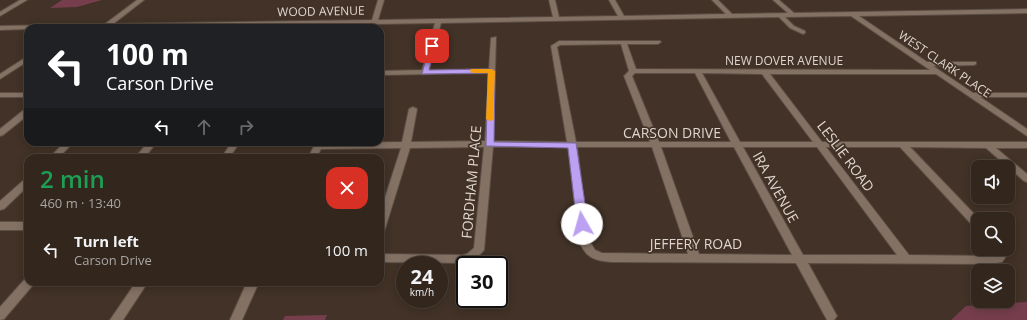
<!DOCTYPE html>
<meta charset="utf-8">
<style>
body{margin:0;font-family:"Open Sans",sans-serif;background:#3a2e26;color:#f1f3f6;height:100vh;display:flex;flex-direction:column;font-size:15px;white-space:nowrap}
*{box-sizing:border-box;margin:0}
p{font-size:13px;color:#a8a5a4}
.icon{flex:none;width:22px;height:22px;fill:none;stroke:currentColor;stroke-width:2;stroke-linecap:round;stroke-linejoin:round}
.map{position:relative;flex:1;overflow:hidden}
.drawer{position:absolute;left:24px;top:154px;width:360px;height:132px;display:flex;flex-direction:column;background:#32261d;border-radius:12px;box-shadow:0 2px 10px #0003,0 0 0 1px #4d433b}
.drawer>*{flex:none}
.banner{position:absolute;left:24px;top:24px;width:360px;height:122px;border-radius:12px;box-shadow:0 2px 10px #0003,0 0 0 1px #4d433b;background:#202124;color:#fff;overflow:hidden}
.fabs{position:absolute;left:971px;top:160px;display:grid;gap:8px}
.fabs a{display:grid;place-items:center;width:44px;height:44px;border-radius:8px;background:#32261d;box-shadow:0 2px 10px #0003,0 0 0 1px #4d433b;font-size:20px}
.speed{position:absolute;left:396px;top:256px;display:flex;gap:8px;font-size:20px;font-weight:700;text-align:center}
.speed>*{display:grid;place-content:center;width:52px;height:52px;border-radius:50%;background:#32261d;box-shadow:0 2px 10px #0003,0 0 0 1px #4d433b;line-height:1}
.speed small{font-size:10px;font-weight:400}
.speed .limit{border:2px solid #111;border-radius:6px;background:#fff;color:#111}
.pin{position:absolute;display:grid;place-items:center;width:34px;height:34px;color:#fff;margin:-17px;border-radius:8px;box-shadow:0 2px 6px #0006}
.me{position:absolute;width:44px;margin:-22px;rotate:353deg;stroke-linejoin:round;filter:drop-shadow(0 0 3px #0008)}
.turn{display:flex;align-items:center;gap:14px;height:84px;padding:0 16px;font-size:18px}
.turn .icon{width:52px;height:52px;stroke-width:2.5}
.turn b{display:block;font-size:28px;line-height:34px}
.lanes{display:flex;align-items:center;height:38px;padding:0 16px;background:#0003;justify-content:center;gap:20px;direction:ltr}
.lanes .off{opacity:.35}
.round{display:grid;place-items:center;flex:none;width:42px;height:42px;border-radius:12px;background:#3a2e26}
.head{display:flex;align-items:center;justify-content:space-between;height:68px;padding:0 16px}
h1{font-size:24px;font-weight:600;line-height:30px;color:#1e9e55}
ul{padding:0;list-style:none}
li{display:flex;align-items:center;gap:12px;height:56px;padding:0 16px}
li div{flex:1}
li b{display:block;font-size:15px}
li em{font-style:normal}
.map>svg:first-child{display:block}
.green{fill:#763e4d}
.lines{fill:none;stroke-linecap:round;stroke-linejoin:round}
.minor-casing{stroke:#5c4e44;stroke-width:2}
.minor{fill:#837164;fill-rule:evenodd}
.route{fill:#bca0f2;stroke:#7a689d}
.slow{fill:#f59e0b}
.labels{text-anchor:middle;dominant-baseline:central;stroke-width:3.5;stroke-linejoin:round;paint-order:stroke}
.far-street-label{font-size:12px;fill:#dfd5ce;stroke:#423227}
.street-label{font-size:14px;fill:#dfd5ce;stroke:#423227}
</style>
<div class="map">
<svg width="1027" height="320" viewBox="0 0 1027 320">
<rect width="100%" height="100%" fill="#423227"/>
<path class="green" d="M62,0H102L77,7L50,8Z
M1027,302V320H951L966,306Z
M327,315L325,320H283L285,316Z"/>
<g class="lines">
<defs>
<path id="minor" d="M20,0H27L0,16V12Z
M137,0H144L113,24L372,20L378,0H384L378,20L553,17L549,0H555L559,17L618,16L609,0H615L624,16L726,14L712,0H718L732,14L788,13L773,0H779L794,13L1027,9V13L859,16L927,62H976V64L974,65L933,66L973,93H1027V97H980L1027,129V136L936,74H770L822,142H1027V148H996L1027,174V182L1024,181L986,148L910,147L979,219H978V228L974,227L900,147H826L909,255L990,256L995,254V249H1005L1007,255L1002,262L990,264L808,263L837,316L834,320H827L796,263L613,262C595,261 585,258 579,240L568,147H493L484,250L475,260L463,263L380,262V254L463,255L467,254L474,248L484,147L410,148L385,229L384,232L380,233V213L401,148L321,149L316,158H308L316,142H324V143L402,142L409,109L413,107L417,109L411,142L485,141L489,73L380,75V71L422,70L435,23L377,24L376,28H370L371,24L28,28V29L0,30V26L105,24ZM851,16L930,70L636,69L627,44H658L661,42L660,41H559L551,46L567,142L493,141L496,37L491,38L489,69L429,70L441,23L779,17L790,28L803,34L805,33V31L794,26L785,17ZM621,44L629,71L624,76L650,142H576L557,47L560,45ZM635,73H695L731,142H659L632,76ZM702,73L762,74L813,142H740ZM577,147H652L688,254L602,253L595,250L589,240ZM661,147H734L792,255L699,254ZM743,147H817L897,255H803Z
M28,56V61L0,79V74Z
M0,93H28V97H0Z
M25,109H28V115L3,135L0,136V129Z
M65,142H74L58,158H49Z
M148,142H157L144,158H135Z
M232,142H240L229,158H221Z
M28,178V186L4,209L0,210V201L25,179Z
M0,222H28V230H0Z
M28,278V282H35L33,285L4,319L0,320V307L25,279Z
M136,282H148L123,320H110Z
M247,282H259L242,320H230Z"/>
</defs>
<use href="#minor" class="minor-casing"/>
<use href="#minor" class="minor"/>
</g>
<path class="route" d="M432,44L435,46L429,70L492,69L495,71L494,142L576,143L588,224L586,226H579L577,224L568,148L486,146L488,73L422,74L429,46Z"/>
<path class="slow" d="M471,69H492L495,71L493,120L490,121L486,119L488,73H473L470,71Z"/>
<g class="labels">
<g class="far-street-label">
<text transform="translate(321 11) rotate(-1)">WOOD AVENUE</text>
<text x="784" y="60">NEW DOVER AVENUE</text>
<text transform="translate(945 64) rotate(34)">WEST CLARK PLACE</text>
</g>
<g class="street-label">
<text x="672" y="132">CARSON DRIVE</text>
<text transform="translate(846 156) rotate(53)">LESLIE ROAD</text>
<text transform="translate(471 182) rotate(-85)">FORDHAM PLACE</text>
<text transform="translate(776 187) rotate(61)">IRA AVENUE</text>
<text x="696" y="243">JEFFERY ROAD</text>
</g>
</g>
</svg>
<div class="fabs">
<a><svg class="icon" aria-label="sound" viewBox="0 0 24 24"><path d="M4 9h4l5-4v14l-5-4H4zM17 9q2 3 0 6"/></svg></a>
<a><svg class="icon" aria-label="search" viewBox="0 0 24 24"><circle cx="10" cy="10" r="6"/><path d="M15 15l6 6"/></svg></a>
<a><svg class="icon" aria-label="layers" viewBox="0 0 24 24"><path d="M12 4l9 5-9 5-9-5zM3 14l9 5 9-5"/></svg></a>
</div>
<div class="speed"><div>24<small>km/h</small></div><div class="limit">30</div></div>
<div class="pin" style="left:432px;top:46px;background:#d93025"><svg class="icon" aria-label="arrive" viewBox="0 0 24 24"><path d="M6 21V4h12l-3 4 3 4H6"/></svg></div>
<svg class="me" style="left:582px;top:224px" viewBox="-20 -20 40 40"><circle r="19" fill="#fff"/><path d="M0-13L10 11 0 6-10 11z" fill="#bca0f2"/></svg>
<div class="banner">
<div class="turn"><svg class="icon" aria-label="left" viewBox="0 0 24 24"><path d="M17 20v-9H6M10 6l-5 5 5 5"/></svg><div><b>100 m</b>Carson Drive</div></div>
<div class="lanes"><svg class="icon" aria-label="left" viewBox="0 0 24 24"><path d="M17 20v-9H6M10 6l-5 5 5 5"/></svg><svg class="icon off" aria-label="ahead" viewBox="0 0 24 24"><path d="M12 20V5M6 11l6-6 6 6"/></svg><svg class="icon off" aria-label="right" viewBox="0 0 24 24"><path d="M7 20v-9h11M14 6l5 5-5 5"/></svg></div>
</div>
<section class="drawer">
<div class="head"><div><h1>2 min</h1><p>460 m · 13:40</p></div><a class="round" style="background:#d93025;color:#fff"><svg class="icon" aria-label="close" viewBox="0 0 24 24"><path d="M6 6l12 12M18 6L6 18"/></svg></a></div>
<ul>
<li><svg class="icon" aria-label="left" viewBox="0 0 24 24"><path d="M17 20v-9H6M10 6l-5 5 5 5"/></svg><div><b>Turn left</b><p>Carson Drive</p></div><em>100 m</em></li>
</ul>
</section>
</div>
